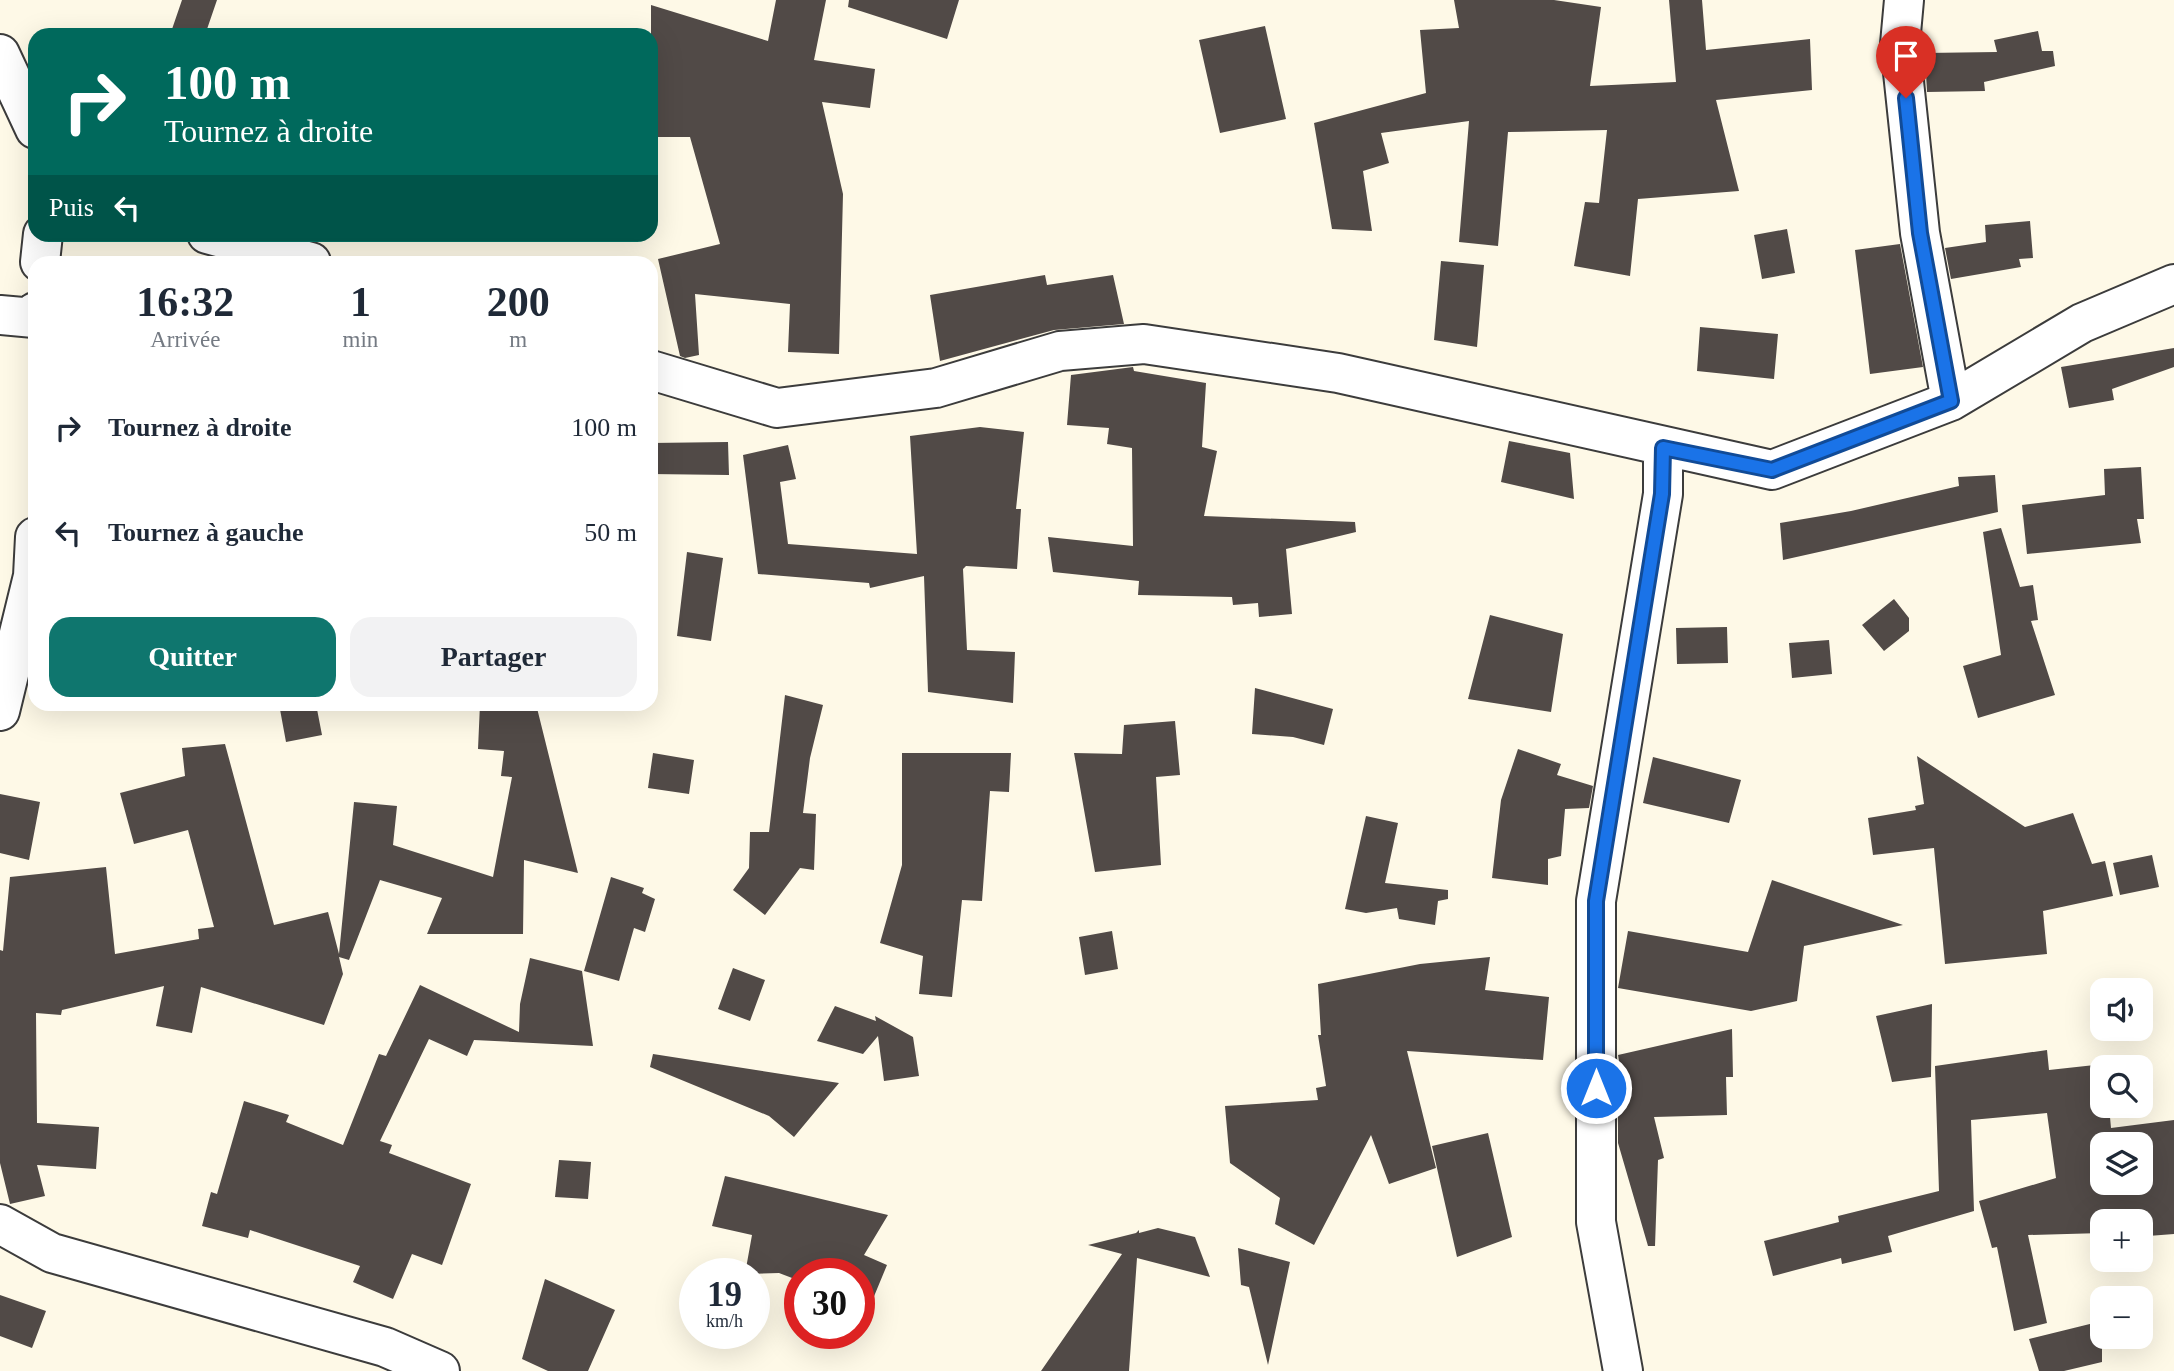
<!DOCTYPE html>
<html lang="fr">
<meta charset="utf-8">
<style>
body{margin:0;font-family:"Times New Roman",serif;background:#f2f2f3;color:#1f2937;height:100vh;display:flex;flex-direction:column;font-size:26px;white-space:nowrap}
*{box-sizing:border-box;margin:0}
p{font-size:23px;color:#747a83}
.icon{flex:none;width:38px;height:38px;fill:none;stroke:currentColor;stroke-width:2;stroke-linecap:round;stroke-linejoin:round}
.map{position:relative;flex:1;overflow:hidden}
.details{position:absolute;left:28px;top:256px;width:630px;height:455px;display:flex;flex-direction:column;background:#fff;border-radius:21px;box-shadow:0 7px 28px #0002}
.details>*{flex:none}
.banner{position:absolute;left:28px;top:28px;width:630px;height:214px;border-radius:21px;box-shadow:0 7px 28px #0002;background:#00695c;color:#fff;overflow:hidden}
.controls{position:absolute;left:2090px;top:978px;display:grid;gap:14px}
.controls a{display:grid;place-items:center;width:63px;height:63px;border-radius:14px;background:#fff;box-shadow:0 7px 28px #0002;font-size:35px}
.speed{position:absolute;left:679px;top:1258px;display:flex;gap:14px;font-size:35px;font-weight:700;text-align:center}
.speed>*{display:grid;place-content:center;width:91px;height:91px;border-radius:50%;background:#fff;box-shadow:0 7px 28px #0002;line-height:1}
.speed small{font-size:18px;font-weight:400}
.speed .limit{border:10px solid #d22;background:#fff;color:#111}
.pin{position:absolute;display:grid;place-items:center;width:60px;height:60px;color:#fff;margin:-72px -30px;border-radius:50% 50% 50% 0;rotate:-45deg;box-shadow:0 0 7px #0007}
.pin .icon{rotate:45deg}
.me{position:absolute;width:77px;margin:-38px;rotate:0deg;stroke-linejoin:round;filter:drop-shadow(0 0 5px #0008)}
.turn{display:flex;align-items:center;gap:24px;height:147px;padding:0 21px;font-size:32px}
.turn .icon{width:91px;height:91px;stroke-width:2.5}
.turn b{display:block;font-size:49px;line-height:60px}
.then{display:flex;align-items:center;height:66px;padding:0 21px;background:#0003;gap:14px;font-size:26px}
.eta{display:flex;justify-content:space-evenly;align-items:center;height:119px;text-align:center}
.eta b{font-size:42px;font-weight:700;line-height:49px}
.cta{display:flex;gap:14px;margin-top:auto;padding:14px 21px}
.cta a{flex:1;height:80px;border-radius:21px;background:#0f766e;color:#fff;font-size:28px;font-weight:700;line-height:80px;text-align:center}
.cta a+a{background:#f2f2f3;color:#1f2937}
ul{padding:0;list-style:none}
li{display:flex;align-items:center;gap:21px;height:105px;padding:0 21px}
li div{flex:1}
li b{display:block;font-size:26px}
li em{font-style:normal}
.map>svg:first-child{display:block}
.building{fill:#514a47;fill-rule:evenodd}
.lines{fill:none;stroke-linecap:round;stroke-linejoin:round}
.minor-casing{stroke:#3c3c3c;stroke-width:42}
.minor{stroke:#fff;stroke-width:38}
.route-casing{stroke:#114b97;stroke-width:18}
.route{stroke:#1a73e8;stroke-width:12}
</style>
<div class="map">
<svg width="2174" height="1371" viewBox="0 0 2174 1371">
<rect width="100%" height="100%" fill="#fef9e7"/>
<path class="building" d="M182,0H217L205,35H170Z
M776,0H826L814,60L875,69L870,108L822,102L843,194L839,354L788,352L790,304L695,294L699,355L685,358L680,356L658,259L720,244L690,137H651V5L768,41Z
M849,0H959L947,39L848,7Z
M1454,0H1554L1601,7L1590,86L1676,82L1669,0H1702L1706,50L1810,39L1812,90L1716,100L1739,191L1638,199L1630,276L1574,266L1585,202L1599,203L1607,130L1508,132L1498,246L1459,242L1469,121L1381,133L1389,163L1363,171L1372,231L1332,229L1314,123L1426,93L1420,30L1459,28Z
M1265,26L1286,119L1220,133L1199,40Z
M2038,31L2042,51H2053L2055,66L1984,82L1985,91L1927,92L1925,53L1997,52L1994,40Z
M2030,221L2033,258L2019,259L2021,267L1951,279L1945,248L1986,242L1985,225Z
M1787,229L1795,273L1762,279L1754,235Z
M1900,244L1923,367L1870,374L1855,250Z
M1441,261L1484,265L1477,347L1434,340Z
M1045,275L1047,285L1113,275L1124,324L1054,330L940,361L930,295Z
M1700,327L1778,334L1774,379L1697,371Z
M2174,348V367L2112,389L2114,400L2069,408L2061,367Z
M1133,367L1134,371L1206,383L1202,447L1217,451L1204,516L1355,522L1356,532L1286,549L1292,614L1259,617L1258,603L1233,605L1232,597L1138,595L1139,581L1053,572L1048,537L1133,546L1132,448L1107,444L1109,428L1067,425L1071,375Z
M980,427L1024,432L1016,509H1021L1017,569L966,566L963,569L967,650L1015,652L1013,703L928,692L924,576L870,588L869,583L758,574L743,455L788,445L796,479L780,482L788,544L917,554L910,436Z
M1509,441L1570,453L1574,499L1501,482Z
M728,442L729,475L651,474V443Z
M2141,467L2144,519H2137L2141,543L2027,554L2022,505L2105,495L2104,469Z
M1995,475L1998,512L1783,560L1780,523L1851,511L1959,486L1958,477Z
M2001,528L2020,587L2033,585L2038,620L2031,621L2055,695L1978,718L1963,666L2001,655L1983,532Z
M687,552L723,558L711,641L677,636Z
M1894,599L1909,618V631L1884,651L1862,625Z
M1490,615L1563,634L1551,712L1468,699Z
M1727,627L1728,663L1677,664L1676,628Z
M1829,640L1832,674L1792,678L1789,643Z
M1255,688L1333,709L1324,745L1293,737L1252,734Z
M785,695L823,705L810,758L803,813L816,814L814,870L800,868L765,915L733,890L749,868L750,832H769Z
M279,704H316L322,735L286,742Z
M480,704H536L578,873L524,860L523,934H427L442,898L380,880L349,960L339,957L343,974L324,1025L201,987L192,1033L156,1026L164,986L62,1010L61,1015L36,1013L37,1123L99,1127L96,1169L37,1165L45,1196L10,1204L0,1163V950L3,951L10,877L106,867L115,954L199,939L198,929L214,927L188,830L134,844L120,793L185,776L182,748L225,744L274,925L328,912L339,954L354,802L397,806L393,845L493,877L512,777L501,776L504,751L478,749Z
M1175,721L1180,775L1156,777L1161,865L1095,872L1074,753L1122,754L1124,725Z
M1518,749L1561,764L1557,775L1593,786L1589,808L1565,809L1561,856L1548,859V885L1492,878L1501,800Z
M653,753L694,760L689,794L648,788Z
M902,753H1011L1009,792L990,791L982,901L962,900L952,997L919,994L923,956L880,943L902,865Z
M1917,756L2025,827L2073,813L2092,864L2105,861L2113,896L2043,911L2047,954L1945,964L1934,848L1873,855L1868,818L1916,810L1915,806L1924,804Z
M1653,757L1741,780L1729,823L1643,803Z
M0,794L40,802L29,860L0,853Z
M1366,816L1398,823L1385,883L1448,890V899L1438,901L1435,925L1399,919L1397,908L1366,913L1345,909Z
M2152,855L2159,887L2120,895L2113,863Z
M611,877L644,888L642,893L655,899L645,932L634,928L619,981L584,971Z
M1772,880L1903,925L1804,946L1797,1001L1751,1011L1618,988L1628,931L1748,952Z
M1112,931L1118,969L1085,975L1079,937Z
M1490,957L1485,990L1549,997L1543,1060L1407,1051L1436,1168L1389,1184L1371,1135L1314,1245L1275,1224L1280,1198L1230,1163L1225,1106L1318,1100L1316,1088L1326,1086L1318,1035H1321L1318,984L1420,964Z
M530,958L582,971L593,1046L474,1040L467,1056L429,1039L380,1141L392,1145L389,1153L471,1184L442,1265L412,1254L393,1299L353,1282L360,1266L250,1230L248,1238L202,1226L211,1192L217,1194L244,1101L289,1115L286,1122L343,1145L379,1054L386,1056L420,985L519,1032L520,1004Z
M733,968L765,980L750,1021L718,1009Z
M1932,1004L1931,1077L1892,1082L1876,1016Z
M835,1006L876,1021L875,1016L913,1037L919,1076L884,1081L878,1036L863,1054L817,1041Z
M1732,1029L1733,1077H1726L1727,1115L1654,1117L1664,1158L1658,1160L1655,1246H1648L1618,1143V1106L1627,1104L1618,1055Z
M2047,1050L2049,1070L2104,1064L2102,1106H2109L2111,1128L2174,1120V1234L2148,1236L2152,1263L2116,1267L2115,1260H2140V1222H2102V1233L2028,1235L2047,1323L2014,1331L1997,1247L1992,1248L1979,1201L2056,1178L2047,1113L1971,1120L1974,1211L1888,1236L1892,1252L1842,1264L1841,1258L1773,1276L1764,1241L1839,1222L1838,1216L1939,1191L1935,1066ZM2102,1144H2140V1183H2102Z
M653,1054L839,1083L794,1137L769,1116L650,1067Z
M1488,1133L1512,1237L1457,1257L1432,1146Z
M559,1160L591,1162L588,1199L555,1197Z
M725,1176L888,1215L864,1255L887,1265L870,1306L859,1302V1274H800V1281L779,1273L745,1274L752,1235L712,1226Z
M1158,1228L1195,1237L1210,1277L1137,1258L1129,1371H1041L1122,1254L1088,1245L1136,1233L1139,1230V1233Z
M1238,1248L1290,1262L1268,1365L1249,1287L1241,1285Z
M545,1279L615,1310L588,1371H548L522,1359Z
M0,1295L46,1311L32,1348L0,1336Z
M2102,1321V1362L2064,1371H2039L2029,1339Z"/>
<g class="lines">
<defs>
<path id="minor" d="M1904,0L1900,44L1920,233L1951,401
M0,54L35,129
M207,234L311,262
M40,262L43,234
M0,315L34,318L35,312
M651,370L777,408L936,388L1060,351L1144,344L1338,373L1772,470L1951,401L2082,323L2174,284
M0,711L33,576L35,537
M0,1224L52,1253L385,1347L440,1371
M1623,1371L1596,1222V901L1663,494V448"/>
</defs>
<use href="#minor" class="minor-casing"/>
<use href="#minor" class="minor"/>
</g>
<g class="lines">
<defs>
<path id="route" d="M1596,1088V901L1662,494L1663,448L1772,470L1951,401L1920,233L1906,98"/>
</defs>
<use href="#route" class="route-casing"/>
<use href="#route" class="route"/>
</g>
</svg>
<div class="controls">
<a><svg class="icon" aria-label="sound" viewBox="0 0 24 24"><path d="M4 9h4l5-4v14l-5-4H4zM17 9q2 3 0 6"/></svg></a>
<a><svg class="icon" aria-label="search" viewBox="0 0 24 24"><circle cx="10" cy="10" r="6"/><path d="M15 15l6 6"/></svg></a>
<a><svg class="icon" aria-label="layers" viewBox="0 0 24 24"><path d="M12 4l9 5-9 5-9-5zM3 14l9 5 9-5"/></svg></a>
<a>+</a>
<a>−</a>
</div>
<div class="speed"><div>19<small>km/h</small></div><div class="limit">30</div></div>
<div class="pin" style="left:1906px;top:98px;background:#d93025"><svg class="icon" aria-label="arrive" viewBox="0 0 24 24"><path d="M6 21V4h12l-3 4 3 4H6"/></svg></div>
<svg class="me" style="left:1596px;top:1088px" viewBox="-20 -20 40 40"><circle r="17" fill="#1a73e8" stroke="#fff" stroke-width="3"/><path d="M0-11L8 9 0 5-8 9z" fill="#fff"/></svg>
<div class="banner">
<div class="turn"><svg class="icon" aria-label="right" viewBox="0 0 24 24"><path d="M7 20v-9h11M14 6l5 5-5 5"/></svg><div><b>100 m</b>Tournez à droite</div></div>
<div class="then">Puis<svg class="icon" aria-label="left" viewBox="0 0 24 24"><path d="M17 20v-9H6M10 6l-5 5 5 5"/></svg></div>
</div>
<section class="details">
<div class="eta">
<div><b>16:32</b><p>Arrivée</p></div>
<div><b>1</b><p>min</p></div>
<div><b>200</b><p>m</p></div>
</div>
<ul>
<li><svg class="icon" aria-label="right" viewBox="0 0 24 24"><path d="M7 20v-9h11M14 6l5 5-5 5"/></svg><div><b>Tournez à droite</b></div><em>100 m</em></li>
<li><svg class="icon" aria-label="left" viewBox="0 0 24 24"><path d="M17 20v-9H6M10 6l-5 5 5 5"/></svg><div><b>Tournez à gauche</b></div><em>50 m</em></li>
</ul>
<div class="cta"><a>Quitter</a><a>Partager</a></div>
</section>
</div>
